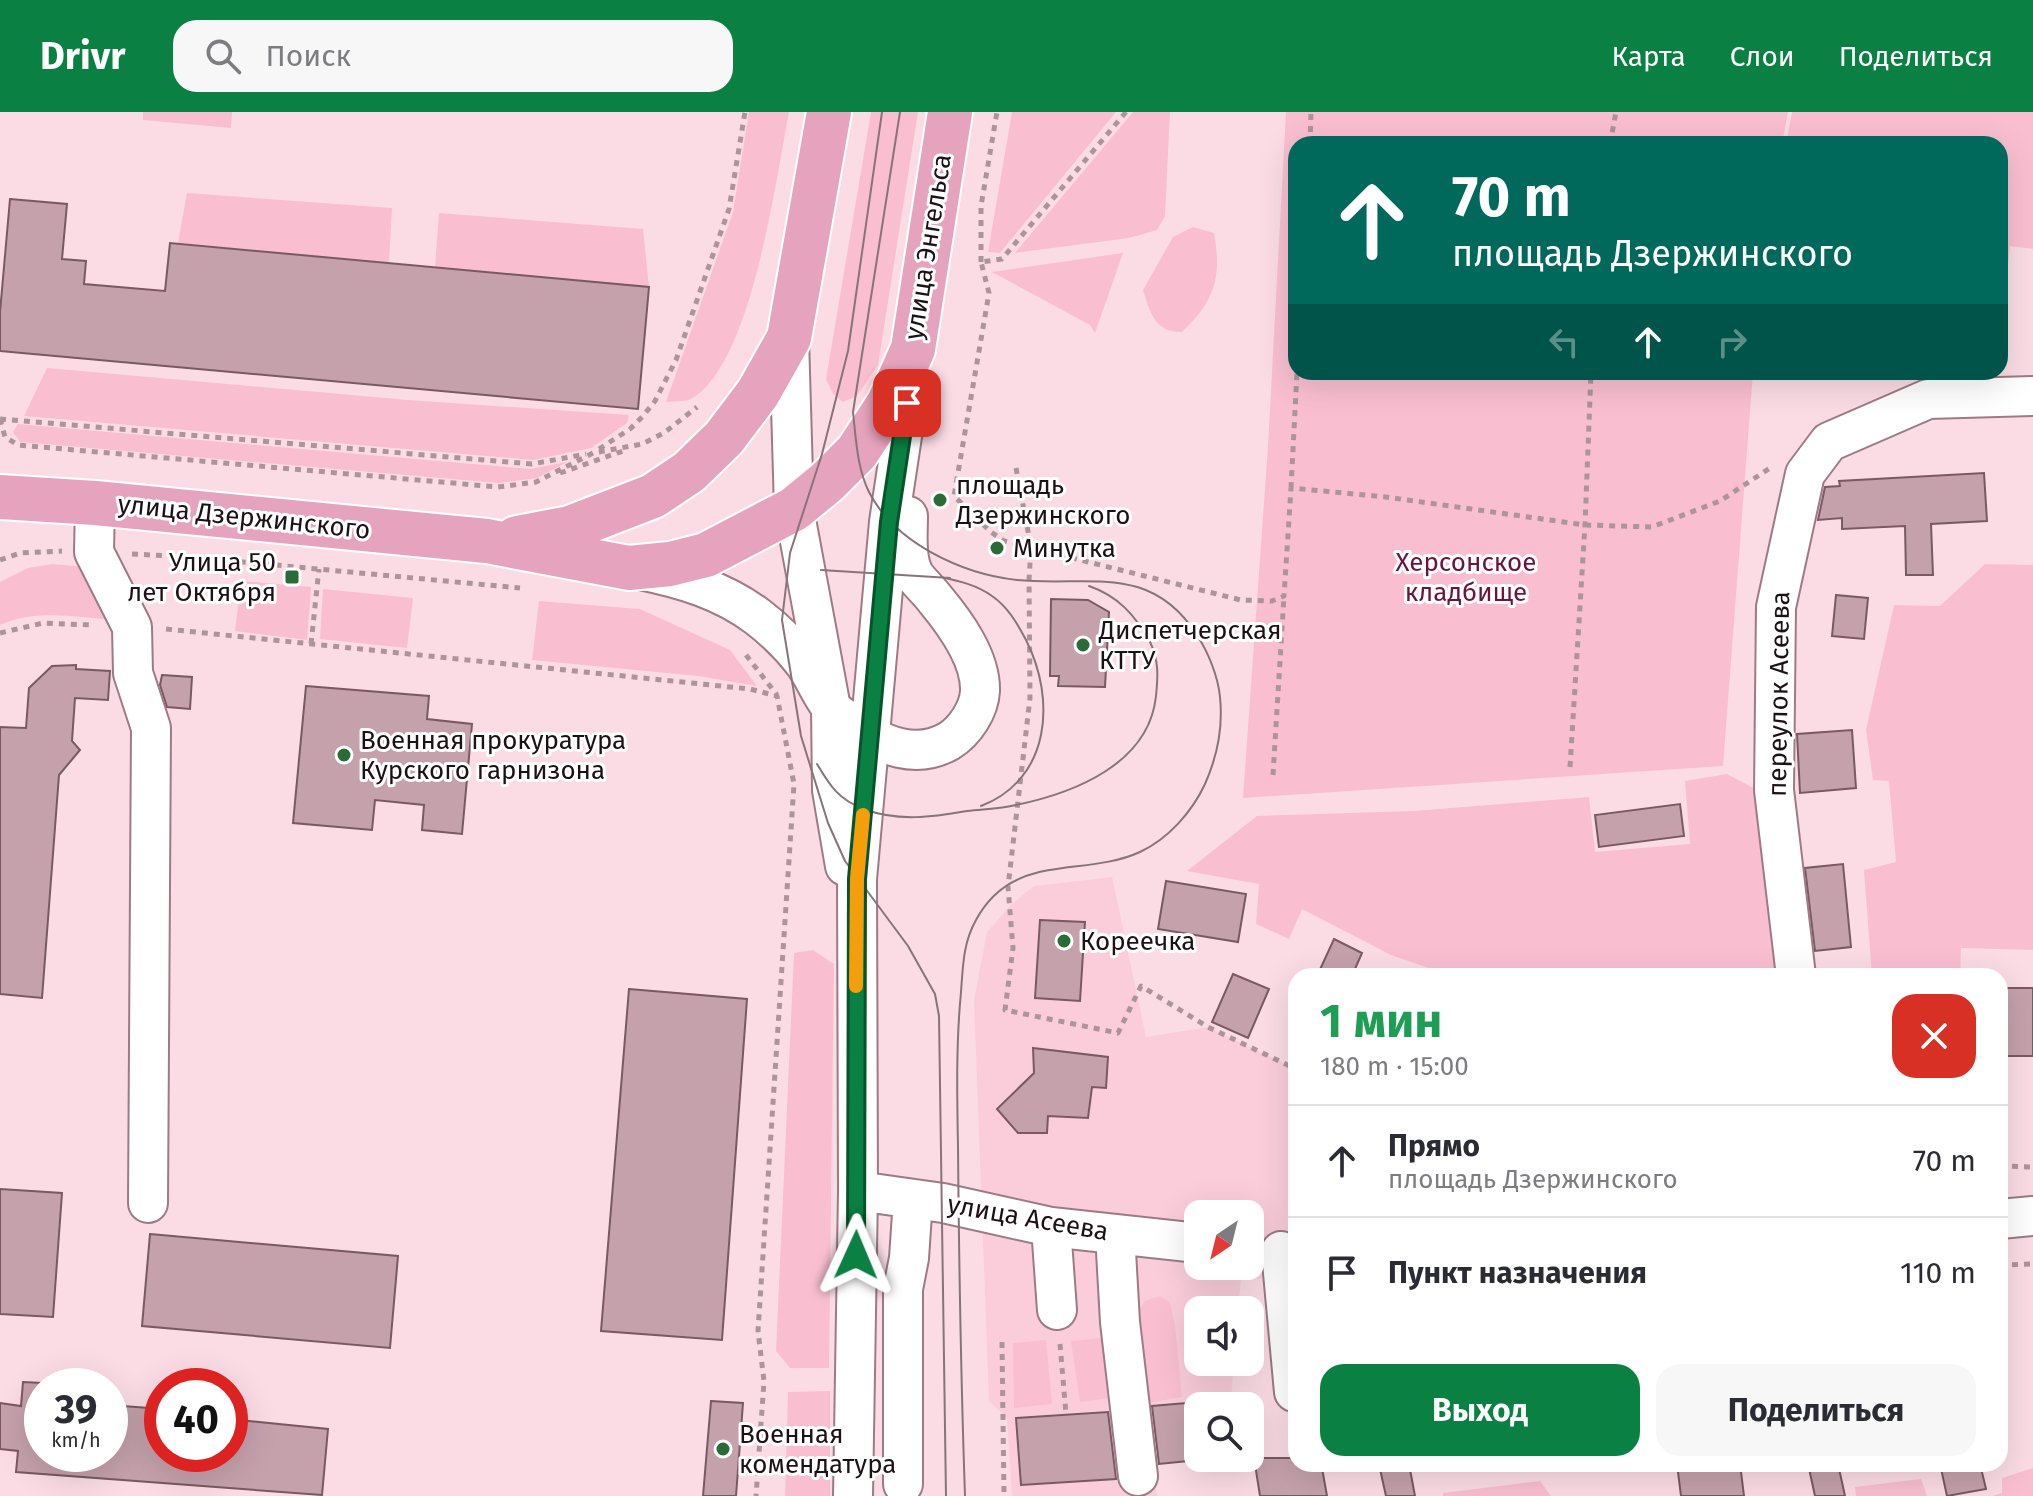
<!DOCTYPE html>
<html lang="ru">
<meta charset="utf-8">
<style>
body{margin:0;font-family:"Fira Sans",sans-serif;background:#f7f7f7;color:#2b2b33;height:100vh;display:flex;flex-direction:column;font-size:30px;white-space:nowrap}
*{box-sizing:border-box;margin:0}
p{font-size:26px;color:#7c7c81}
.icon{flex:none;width:44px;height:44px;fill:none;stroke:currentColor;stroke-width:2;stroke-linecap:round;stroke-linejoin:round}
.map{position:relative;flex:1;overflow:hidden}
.details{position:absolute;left:1288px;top:856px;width:720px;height:504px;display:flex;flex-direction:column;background:#fff;border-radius:24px;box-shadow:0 8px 32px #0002}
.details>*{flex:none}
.guide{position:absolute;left:1288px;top:24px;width:720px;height:244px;border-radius:24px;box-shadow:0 8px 32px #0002;background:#00695c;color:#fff;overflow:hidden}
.needle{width:52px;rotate:215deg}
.tools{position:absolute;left:1184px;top:1088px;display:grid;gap:16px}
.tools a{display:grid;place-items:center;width:80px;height:80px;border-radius:16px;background:#fff;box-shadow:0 8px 32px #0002;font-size:40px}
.speed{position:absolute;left:24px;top:1256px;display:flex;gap:16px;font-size:40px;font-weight:700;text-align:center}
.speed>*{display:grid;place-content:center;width:104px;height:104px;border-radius:50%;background:#fff;box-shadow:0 8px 32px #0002;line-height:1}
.speed small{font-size:20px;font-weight:400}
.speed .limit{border:12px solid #d22;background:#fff;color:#111}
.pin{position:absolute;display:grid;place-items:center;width:68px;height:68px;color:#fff;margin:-34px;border-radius:16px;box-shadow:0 4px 12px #0006}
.me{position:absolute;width:88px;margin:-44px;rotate:1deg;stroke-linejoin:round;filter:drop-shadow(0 0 6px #0008)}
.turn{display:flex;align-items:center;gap:28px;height:168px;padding:0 32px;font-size:36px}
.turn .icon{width:104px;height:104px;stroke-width:2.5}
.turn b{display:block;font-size:56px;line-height:68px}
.lanes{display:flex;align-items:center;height:76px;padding:0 32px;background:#0003;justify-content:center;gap:40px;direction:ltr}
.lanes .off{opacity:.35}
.round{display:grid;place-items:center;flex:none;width:84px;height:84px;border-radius:24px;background:#f7f7f7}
.overview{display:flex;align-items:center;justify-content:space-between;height:136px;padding:0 32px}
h1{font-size:48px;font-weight:700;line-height:60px;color:#1e9e55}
.cta{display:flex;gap:16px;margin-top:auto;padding:16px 32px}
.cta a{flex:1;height:92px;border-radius:24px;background:#0b8043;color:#fff;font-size:32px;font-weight:700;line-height:92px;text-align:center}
.cta a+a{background:#f7f7f7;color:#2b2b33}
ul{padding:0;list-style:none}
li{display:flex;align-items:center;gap:24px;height:112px;padding:0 32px;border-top:2px solid #e1e1e2}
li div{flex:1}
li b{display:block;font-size:30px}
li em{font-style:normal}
header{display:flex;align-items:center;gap:48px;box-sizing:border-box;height:112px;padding:0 40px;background:#0b8043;color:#fff}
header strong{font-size:38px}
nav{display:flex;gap:44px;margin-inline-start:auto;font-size:28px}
.search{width:560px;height:72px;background:#f7f7f7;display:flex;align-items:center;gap:20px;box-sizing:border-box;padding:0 28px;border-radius:24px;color:#7c7c81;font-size:30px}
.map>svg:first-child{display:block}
.built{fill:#fbcddb;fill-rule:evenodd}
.green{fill:#f9bfd1}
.building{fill:#c5a1ac;stroke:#795963;stroke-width:2}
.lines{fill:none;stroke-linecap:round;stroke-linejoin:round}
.minor-casing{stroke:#9c7b85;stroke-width:42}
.major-casing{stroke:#fff;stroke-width:48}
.path{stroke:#ad949c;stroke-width:5;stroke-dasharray:6 6;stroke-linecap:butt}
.minor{stroke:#fff;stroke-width:38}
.major{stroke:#e6a3bd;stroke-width:44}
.tram{stroke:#887379;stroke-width:2}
.route-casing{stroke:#07532c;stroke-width:20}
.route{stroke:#0b8043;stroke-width:14}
.slow{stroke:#f59e0b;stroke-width:14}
.poi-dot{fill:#2a6c37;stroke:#fff;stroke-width:3}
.labels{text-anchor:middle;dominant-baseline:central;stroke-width:6;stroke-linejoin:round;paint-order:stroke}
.street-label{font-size:26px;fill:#1d1115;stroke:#fff}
.poi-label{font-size:26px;fill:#1d1115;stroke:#fff;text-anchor:start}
.park-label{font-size:26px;fill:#6b143d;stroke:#fff}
</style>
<header>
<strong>Drivr</strong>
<div class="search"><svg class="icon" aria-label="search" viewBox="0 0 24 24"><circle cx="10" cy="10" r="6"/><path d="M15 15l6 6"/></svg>Поиск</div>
<nav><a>Карта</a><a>Слои</a><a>Поделиться</a></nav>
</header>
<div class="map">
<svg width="2033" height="1384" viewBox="0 0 2033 1384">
<rect width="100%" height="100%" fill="#fbdce5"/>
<path class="built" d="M1112,765L1146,925L1208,915L1296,957V1166L1241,1167L1238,1198H1198V1250H1234L1231,1286L1149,1294L1151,1357L1158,1384H1012L1007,1306L989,1289L974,888L987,820L1010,794L1034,774ZM1198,1102H1250V1154H1198Z"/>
<path class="green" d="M143,0H232L231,16L143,8Z
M749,0H789C776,66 752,253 691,287C684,290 674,289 666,290L733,100Z
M871,0H918L878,253L857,284L843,290L833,282L826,267Z
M1012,0H1116L1000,141L988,140Z
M1133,0H1170L1165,104L1157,118L1129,126L1015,141Z
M1286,0H1788L1782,32H1296V260H1753L1723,654L1243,686L1268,334Z
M1792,0H2033V137L2010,134L2001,217L2000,32H1786Z
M187,81L392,96L389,151L178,131Z
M439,101L643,117L649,175L435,155Z
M1193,115L1214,121C1222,165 1215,189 1182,220C1155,221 1150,200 1143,178L1173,125Z
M1123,141L1095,221L1090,213L992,160Z
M47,256L408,288L629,303L627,311L591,336L533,348L24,304Z
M18,312L530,357L567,350L537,366L499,371L20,330L13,320Z
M52,452L86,455L113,508C75,505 36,497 0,513V470L28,456Z
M1985,452L2033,453V838L1961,836L1960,864H1872L1864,758L1896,750L1889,669L1873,668L1866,618L1894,493L1940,494Z
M241,469L311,475L307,528L235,519Z
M323,477L413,486L407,536L320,527Z
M539,489L640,497L730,538L757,574L698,564L532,548Z
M1727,662L1767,683L1783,864H1452L1391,843L1302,797L1289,827L1256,812L1259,772L1187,759L1257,704L1414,699L1589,685L1595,740L1690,732L1685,669Z
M813,838L834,852L829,1256H790L776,1239L794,841Z
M1160,1184L1170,1190L1175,1214L1182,1285L1142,1292L1136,1204L1145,1189Z
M1109,1225L1117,1285L1080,1290L1071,1229Z
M1046,1228L1052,1292L1014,1296L1013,1231Z
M830,1279V1384H785L788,1280Z
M2033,1356V1384H1992L2002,1381V1366Z
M1921,1367L1927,1384H1856L1855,1375Z
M1540,1369L1551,1384H1443V1381Z"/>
<path class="building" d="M10,87L67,92L62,147L86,149L84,172L165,179L170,131L649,175L638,297L0,239V200Z
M1984,361L1987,409L1931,412L1933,463H1906L1905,414L1842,417V406L1818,408L1825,375L1840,374L1839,369Z
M1836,483L1868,486L1864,527L1832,524Z
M1051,487L1088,488L1109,500L1105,575L1058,574L1059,564H1050Z
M76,553V557L110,559L108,588L75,586L72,629L80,638L59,663L42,886L0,882V615L26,616L29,576L52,554Z
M162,563L192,565L190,597L167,595L160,573Z
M306,574L429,584L427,607L472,612L462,722L422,718L424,693L375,688L372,718L293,711Z
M1852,618L1856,676L1800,681L1797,622Z
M1680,692L1684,724L1599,735L1595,703Z
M1843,752L1851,835L1815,839L1805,756Z
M1166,769L1246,782L1238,830L1158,817Z
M1040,808L1085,810L1080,889L1035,886Z
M1334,827L1362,841L1352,864H1317Z
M1233,862L1269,877L1248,926L1212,910Z
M2000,876H2033V944H2000Z
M629,877L747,887L722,1228L601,1219Z
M1033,936L1108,945L1106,976L1092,975L1088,1006L1048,1004L1047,1021H1018L997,997L1034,961Z
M0,1077L62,1081L53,1205L0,1202Z
M150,1122L398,1144L390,1236L142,1214Z
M23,1270L42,1271V1342H110V1293L162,1297V1342H230V1307L328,1317L322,1383L16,1360L18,1339L0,1337V1291L21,1294Z
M711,1289L743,1291L736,1384H703Z
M1198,1290V1348L1159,1352L1152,1294Z
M1108,1300L1116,1367L1021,1373L1016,1306Z
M1254,1346H1296V1352H1309L1310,1358L1322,1356L1327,1384H1260Z
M1409,1352L1415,1384H1386L1380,1357Z
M1677,1352H1740L1744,1384H1681Z
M1808,1352H1838L1845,1384H1815Z
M1940,1352H1980L1986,1377L1947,1384Z"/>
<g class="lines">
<defs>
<path id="minor" d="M789,226L794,397L831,596L832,678L845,754
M95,391L94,440L132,515L133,561L151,616L148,1091
M640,458C683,467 722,478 758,505C775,518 792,535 805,552C814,565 820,581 830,594C836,602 846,607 854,613C882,634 916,648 949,629C965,619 979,598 980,579C981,546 955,511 935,487C929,479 921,472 915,464C905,447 908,423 908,404
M1796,864L1774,678L1776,495L1805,362L1829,330L1928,287L2033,284
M858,1079L943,1091L1051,1115L1198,1131
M2000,1107L2033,1104
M1051,1115L1057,1198
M1115,1122L1120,1210L1138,1364
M1281,1139L1294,1280
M903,1372V1177L909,1146L913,1087
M853,1384L858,1079L857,767L889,410L907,291"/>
<path id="major" d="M0,385L95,391L487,429L629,456L670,452L706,443L794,397L827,370L857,340L889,291L913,237L950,0
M517,426L570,416L653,384L689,360L724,326L758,281L789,226L829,0"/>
</defs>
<use href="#minor" class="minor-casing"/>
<use href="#major" class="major-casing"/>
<path class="path" d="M1126,0L1002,147L981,150L989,181L954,384L991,420L1004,429L1241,488L1272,489L1284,484L1291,376L1386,385L1585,413L1652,415L1720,389L1770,356
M1310,32L1311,0
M1610,32L1616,0
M981,150V94L997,0
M0,307L5,325L18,333L498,375L536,370L593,341L642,332L664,321L697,295
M0,307L532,352L586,342
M599,337L630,317L643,304L655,289L676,248L729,97L745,0
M1016,356L1031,435L1029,468L1030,586L1008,775L1013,836L1005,898L1118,921L1141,874L1208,915L1296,957
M560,361L626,338
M1291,376L1297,260
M132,442L190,445L520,476
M0,448L20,441L62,439
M166,517L750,577L777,584L794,672L758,1219L764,1269L756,1384
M0,521L43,511L92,513
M311,532L319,457
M746,543L777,583
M1570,655L1585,413L1591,260
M1273,663L1284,484
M2000,1054L2033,1055
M2000,1153L2033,1152
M1002,1230L1004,1384
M1060,1232L1066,1302"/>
<use href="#minor" class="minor"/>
<use href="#major" class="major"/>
<path class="tram" d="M882,0L848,239L822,342L790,441L782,508L801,624L828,711L845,749L908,834L935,882L939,904L946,1384
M900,0L853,300C856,327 857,356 869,380C895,431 962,462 1017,468C1089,475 1150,450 1197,523C1208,540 1218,564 1220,585C1223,614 1217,645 1205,672C1192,700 1168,727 1140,740C1083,766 1013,739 976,808C963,831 963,854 961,880C956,932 957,983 958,1035C959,1152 961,1268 965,1384
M821,458L950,466
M941,465C959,469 977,473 992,484C1008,495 1017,511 1026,528C1056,587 1051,667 981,694
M817,652C830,674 839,688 864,697C898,710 933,705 967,699C984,697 1000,697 1016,693C1074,681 1149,652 1156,584C1158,565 1159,548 1150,530C1135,503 1118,484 1089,474"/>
</g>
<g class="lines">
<defs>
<path id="route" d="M856,1143L857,767L889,410L907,291"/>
</defs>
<use href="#route" class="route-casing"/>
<use href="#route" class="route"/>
<path class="slow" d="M856,874L857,767L863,703"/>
</g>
<g class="poi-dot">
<circle cx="940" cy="388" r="8"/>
<circle cx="997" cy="436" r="8"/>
<rect x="284" y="457" width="16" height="16" rx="4"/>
<circle cx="1083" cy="533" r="8"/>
<circle cx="344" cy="643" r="8"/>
<circle cx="1064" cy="829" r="8"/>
<circle cx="723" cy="1337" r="8"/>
</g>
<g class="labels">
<g class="street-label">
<text transform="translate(928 135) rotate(-81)">улица Энгельса</text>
<text transform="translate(244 405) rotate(6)">улица Дзержинского</text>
<text transform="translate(1779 582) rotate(-89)">переулок Асеева</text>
<text transform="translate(1028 1106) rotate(10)">улица Асеева</text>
</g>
<g class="poi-label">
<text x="956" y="373">площадь<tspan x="956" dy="30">Дзержинского</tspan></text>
<text x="1013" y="436">Минутка</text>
<text x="276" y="450" text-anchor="end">Улица 50<tspan x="276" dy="30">лет Октября</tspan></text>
<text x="1099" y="518">Диспетчерская<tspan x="1099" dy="30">КТТУ</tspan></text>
<text x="360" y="628">Военная прокуратура<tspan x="360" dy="30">Курского гарнизона</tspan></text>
<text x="1080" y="829">Кореечка</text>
<text x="739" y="1322">Военная<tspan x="739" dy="30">комендатура</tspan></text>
</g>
<g class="park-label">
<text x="1466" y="450">Херсонское<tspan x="1466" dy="30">кладбище</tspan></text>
</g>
</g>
</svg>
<div class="tools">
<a><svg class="needle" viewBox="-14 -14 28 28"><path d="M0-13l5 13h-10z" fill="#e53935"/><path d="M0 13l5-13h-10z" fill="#7c7c81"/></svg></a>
<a><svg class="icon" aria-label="sound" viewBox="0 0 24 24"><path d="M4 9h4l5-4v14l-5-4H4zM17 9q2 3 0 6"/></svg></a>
<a><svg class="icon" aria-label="search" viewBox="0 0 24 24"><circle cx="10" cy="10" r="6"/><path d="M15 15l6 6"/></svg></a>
</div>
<div class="speed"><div>39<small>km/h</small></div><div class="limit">40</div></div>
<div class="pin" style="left:907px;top:291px;background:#d93025"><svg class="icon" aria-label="arrive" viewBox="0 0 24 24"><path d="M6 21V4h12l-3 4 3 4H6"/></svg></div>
<svg class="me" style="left:856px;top:1143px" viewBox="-20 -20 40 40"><path d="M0-17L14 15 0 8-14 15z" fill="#0b8043" stroke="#fff" stroke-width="4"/></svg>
<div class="guide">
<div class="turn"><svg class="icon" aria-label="ahead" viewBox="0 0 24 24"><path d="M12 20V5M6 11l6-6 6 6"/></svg><div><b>70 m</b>площадь Дзержинского</div></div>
<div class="lanes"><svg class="icon off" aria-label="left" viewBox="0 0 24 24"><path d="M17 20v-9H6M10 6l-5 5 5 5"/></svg><svg class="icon" aria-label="ahead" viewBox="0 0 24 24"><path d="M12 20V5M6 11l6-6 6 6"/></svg><svg class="icon off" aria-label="right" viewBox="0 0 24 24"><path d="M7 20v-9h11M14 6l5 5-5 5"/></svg></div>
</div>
<section class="details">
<div class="overview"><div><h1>1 мин</h1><p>180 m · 15:00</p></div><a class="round" style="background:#d93025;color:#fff"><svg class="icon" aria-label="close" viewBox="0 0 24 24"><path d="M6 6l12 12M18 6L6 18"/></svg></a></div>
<ul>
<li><svg class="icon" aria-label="ahead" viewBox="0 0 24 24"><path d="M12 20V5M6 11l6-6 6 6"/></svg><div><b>Прямо</b><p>площадь Дзержинского</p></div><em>70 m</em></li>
<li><svg class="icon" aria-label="arrive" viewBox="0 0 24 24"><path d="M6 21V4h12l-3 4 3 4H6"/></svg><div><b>Пункт назначения</b></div><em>110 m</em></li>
</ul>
<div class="cta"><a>Выход</a><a>Поделиться</a></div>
</section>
</div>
